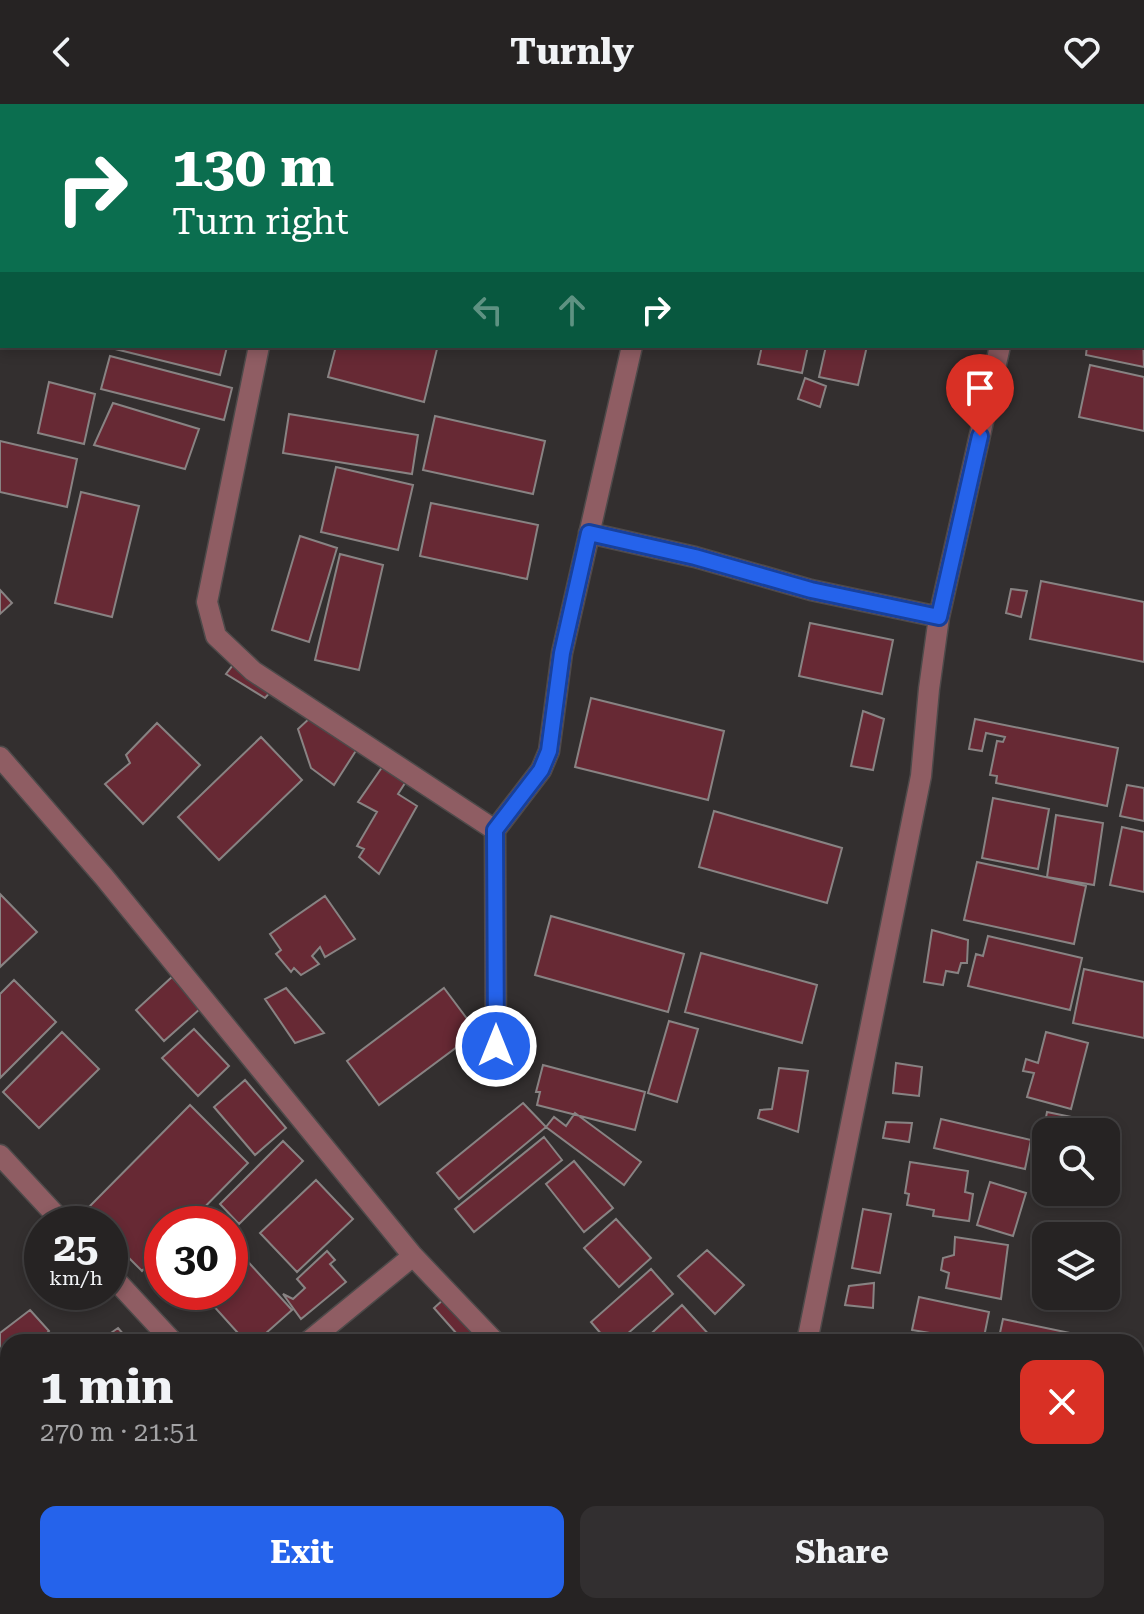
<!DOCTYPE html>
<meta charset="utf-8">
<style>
body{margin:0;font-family:"Roboto Serif",serif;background:#322f30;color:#f1f3f6;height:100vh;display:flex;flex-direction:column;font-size:30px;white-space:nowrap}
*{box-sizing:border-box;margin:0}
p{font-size:26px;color:#a4a4a6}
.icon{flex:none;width:44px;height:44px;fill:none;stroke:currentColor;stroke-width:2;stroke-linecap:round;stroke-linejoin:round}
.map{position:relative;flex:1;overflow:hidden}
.panel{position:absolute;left:0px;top:1230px;width:1144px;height:280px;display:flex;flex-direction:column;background:#262323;border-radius:24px 24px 0 0;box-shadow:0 4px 12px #0003,0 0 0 2px #424041}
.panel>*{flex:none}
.top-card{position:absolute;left:0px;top:0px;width:1144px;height:244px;box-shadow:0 4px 12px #0003,0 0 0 2px #424041;background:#0b6e4f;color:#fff;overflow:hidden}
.tools{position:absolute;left:1032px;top:1014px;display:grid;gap:16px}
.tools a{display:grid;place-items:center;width:88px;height:88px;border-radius:16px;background:#262323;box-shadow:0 4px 12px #0003,0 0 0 2px #424041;font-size:40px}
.speed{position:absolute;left:24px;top:1102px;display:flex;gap:16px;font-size:40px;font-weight:700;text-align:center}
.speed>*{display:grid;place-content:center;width:104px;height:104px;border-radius:50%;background:#262323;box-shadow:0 4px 12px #0003,0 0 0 2px #424041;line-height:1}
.speed small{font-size:20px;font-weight:400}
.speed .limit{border:12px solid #d22;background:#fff;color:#111}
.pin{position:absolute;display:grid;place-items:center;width:68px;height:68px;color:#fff;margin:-82px -34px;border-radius:50% 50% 50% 0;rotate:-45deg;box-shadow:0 0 8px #0007}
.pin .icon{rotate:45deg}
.me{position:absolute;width:88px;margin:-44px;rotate:0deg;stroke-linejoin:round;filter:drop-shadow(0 0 6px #0008)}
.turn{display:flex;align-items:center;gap:28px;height:168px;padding:0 40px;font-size:36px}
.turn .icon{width:104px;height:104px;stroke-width:2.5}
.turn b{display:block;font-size:56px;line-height:68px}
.lanes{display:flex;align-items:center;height:76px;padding:0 40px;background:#0003;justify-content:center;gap:40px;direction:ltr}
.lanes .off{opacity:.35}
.round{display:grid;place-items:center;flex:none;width:84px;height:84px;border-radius:16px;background:#322f30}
.overview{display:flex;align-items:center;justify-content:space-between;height:136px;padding:0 40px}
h1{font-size:48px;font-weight:700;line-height:60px}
.cta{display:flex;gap:16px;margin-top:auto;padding:16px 40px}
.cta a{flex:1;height:92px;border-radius:16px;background:#2563eb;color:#fff;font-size:32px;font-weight:700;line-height:92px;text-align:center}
.cta a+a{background:#322f30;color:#f1f3f6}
header{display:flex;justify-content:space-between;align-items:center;height:104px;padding:0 40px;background:#262323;font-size:36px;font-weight:700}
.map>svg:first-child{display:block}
.building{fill:#672934;stroke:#888383;stroke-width:2}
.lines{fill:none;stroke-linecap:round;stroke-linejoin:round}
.minor-casing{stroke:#4e4a4a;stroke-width:23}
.minor{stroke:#8f5d63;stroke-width:20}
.route-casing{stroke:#184099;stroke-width:20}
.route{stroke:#2563eb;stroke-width:14}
</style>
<header><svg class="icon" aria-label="back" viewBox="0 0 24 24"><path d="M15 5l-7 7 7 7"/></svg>Turnly<svg class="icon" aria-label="heart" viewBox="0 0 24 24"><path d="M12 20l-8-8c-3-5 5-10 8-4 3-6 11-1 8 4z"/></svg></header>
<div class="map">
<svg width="1144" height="1510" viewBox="0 0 1144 1510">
<rect width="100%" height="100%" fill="#332f2f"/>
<path class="building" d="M430,0H497L429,2Z
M552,0H649L552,2Z
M715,0H868L714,2Z
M1142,32H1144V117L1142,116Z
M1142,195L1144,263L1086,251L1087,242H1142Z
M103,242H223L227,243L220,271Z
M336,242H427L437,245L424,298L328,273Z
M762,242H808L802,269L758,260Z
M826,242H867L858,281L819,273Z
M110,252L232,284L224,316L101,285Z
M1090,261L1144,273V327L1079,313Z
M805,274L826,282L820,303L798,295Z
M49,278L95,290L84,340L38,329Z
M113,299L199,325L185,365L94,341Z
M289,310L418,331L412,370L283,349Z
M435,312L545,337L533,390L423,366Z
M0,337L77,355L67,403L0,388Z
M336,363L413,381L398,446L321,428Z
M81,388L139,402L112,513L55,499Z
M431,399L538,421L527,475L420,452Z
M300,432L337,444L309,538L272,526Z
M340,450L383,461L359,566L315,556Z
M1041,477L1144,498V558L1030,535Z
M1011,485L1027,487L1021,513L1006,509Z
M0,486L12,499L0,510Z
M810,519L893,536L882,590L799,572Z
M233,561L281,576L265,594L226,570Z
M591,594L724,627L708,696L575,663Z
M863,607L884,615L873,666L851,662Z
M312,612L357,645L334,681L311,664L298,625Z
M975,615L1118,644L1107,702L996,679L997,672L990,671L997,637L1003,638L1005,633L986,629L982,647L969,645Z
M157,619L200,661L143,720L105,680L130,659L126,651Z
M261,633L302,676L219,756L178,713Z
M385,659L407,676L398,690L417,702L379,770L359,753L364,745L357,742L377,708L358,698Z
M1127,681L1144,684V717L1120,712Z
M993,694L1049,705L1038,765L982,754Z
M714,707L842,744L827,799L699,763Z
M1056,711L1103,719L1094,781L1047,773Z
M1122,723L1144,728V788L1110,781Z
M977,758L1086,782L1074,840L964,816Z
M0,790L37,828L0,863Z
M325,792L355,835L325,853L320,843L312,852L319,860L301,871L294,864L291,868L276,850L281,846L270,830Z
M551,812L684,850L668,908L535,871Z
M932,826L968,836L967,859H961L958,869L946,867L943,881L924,878Z
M988,832L1082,854L1070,906L968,882L976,850L983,852Z
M701,849L817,881L802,939L685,908Z
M1084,865L1144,878V934L1073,919Z
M172,873L201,904L164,937L136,906Z
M14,876L56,918L0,974V890Z
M286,884L324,929L295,939L265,895Z
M444,884L477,928L379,1001L347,957Z
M669,917L698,925L677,998L648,989Z
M194,925L229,962L198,992L162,954Z
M62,928L99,965L39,1024L3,988Z
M1046,928L1088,939L1071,1005L1027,993L1034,969L1023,967L1026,955L1038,959Z
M896,959L922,963L919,992L893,989Z
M543,961L645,988L635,1026L537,1001L540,988H536Z
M779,964L808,967L798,1028L758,1014L760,1006L772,1005Z
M245,976L286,1024L255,1051L214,1003Z
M523,999L546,1023L459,1095L437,1069Z
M190,1001L248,1059L188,1120H162V1146L142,1167L110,1135V1120H94L83,1109Z
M1047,1008L1101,1019L1099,1028H1046V1062L1037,1060Z
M575,1009L641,1058L624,1081L546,1023L554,1013L566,1022Z
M941,1015L1031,1036L1025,1065L934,1044Z
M886,1018L912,1019L909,1038L883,1034Z
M544,1033L562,1056L474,1128L455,1105Z
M283,1037L303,1057L239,1120L220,1100Z
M574,1057L613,1104L584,1128L546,1080Z
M910,1058L968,1067L965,1088L973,1090L969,1117L933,1112L934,1106L907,1101L909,1090L905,1089Z
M316,1076L353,1115L297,1168L260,1129Z
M990,1078L1026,1089L1013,1132L977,1121Z
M863,1105L891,1110L880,1169L852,1164Z
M616,1115L651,1154L619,1183L584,1144Z
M955,1133L1008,1141L1001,1195L946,1184L949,1169L941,1166L943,1154L954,1151Z
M707,1146L744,1181L715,1210L678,1172Z
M327,1147L335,1156L330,1160L346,1178L301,1215L283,1190L293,1195L305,1184L297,1175Z
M240,1149L292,1206L256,1238H246L201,1188H230V1158Z
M651,1165L673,1190L618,1238H608L591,1218Z
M874,1179L873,1204L845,1201L849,1182Z
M919,1193L989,1208L983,1238L912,1226Z
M444,1195L486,1238H464L434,1204Z
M682,1201L712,1234L708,1238H642Z
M30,1206L49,1227L39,1238H8V1273L0,1282V1229Z
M1003,1215L1113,1238H998Z
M118,1224L130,1238H98Z
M913,1229L953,1238H911Z
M841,1232L868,1236L867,1238H840Z
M0,1314L8,1321V1341L0,1347Z
M0,1406L8,1415V1441L0,1450Z
M1136,1437L1144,1443V1450L1136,1462Z
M80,1502L87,1510H49L46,1503Z
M161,1502H195L186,1510H168Z
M277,1502H315L310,1510H289Z
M505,1502H563L560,1510H501Z
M669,1502H723L720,1510H665Z
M752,1502H801L798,1510H749Z
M887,1502H953L973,1510H884Z"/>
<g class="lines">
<defs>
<path id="minor" d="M264,0L271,2
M304,2L305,0
M685,2L686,0
M1054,2L1055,0
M1142,154L1144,155
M259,242L207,498L216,532L253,567L495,726L496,942
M589,429L695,453L811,486L939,513
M0,653L104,773L413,1152L495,1238
M495,726L541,666L549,647L562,549L632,242
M0,1051L64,1120
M110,1170L173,1238
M308,1238L413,1152
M807,1238L921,672L929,585L939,513L1000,242
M1136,1319L1144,1293
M1136,1418L1144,1422
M985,1502L1005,1510
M0,1505L8,1498
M812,1510L815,1502"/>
</defs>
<use href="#minor" class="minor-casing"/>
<use href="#minor" class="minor"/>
</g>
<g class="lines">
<defs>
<path id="route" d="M496,942L495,726L541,666L549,647L562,549L589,429L695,453L811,486L939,513L980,332"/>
</defs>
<use href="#route" class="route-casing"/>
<use href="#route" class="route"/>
</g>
</svg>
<div class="tools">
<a><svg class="icon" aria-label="search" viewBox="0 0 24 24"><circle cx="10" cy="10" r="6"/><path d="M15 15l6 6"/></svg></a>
<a><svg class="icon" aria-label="layers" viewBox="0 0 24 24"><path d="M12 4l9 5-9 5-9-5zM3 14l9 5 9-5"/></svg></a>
</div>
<div class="speed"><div>25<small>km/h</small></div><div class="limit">30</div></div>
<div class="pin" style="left:980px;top:332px;background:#d93025"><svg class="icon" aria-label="arrive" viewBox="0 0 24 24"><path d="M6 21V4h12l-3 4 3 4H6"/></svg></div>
<svg class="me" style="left:496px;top:942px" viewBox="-20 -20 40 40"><circle r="17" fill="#2563eb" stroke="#fff" stroke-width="3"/><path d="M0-11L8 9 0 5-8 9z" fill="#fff"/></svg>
<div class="top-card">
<div class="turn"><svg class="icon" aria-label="right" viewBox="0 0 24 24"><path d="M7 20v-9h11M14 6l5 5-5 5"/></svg><div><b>130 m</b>Turn right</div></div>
<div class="lanes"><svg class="icon off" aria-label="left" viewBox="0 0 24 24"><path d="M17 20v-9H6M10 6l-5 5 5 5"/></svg><svg class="icon off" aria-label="ahead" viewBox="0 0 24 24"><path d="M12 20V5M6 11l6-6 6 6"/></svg><svg class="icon" aria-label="right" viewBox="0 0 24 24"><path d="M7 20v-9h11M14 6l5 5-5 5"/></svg></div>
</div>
<section class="panel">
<div class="overview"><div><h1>1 min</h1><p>270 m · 21:51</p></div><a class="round" style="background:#d93025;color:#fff"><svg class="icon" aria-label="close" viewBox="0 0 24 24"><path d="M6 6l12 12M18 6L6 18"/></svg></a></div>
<div class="cta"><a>Exit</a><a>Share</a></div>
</section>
</div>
